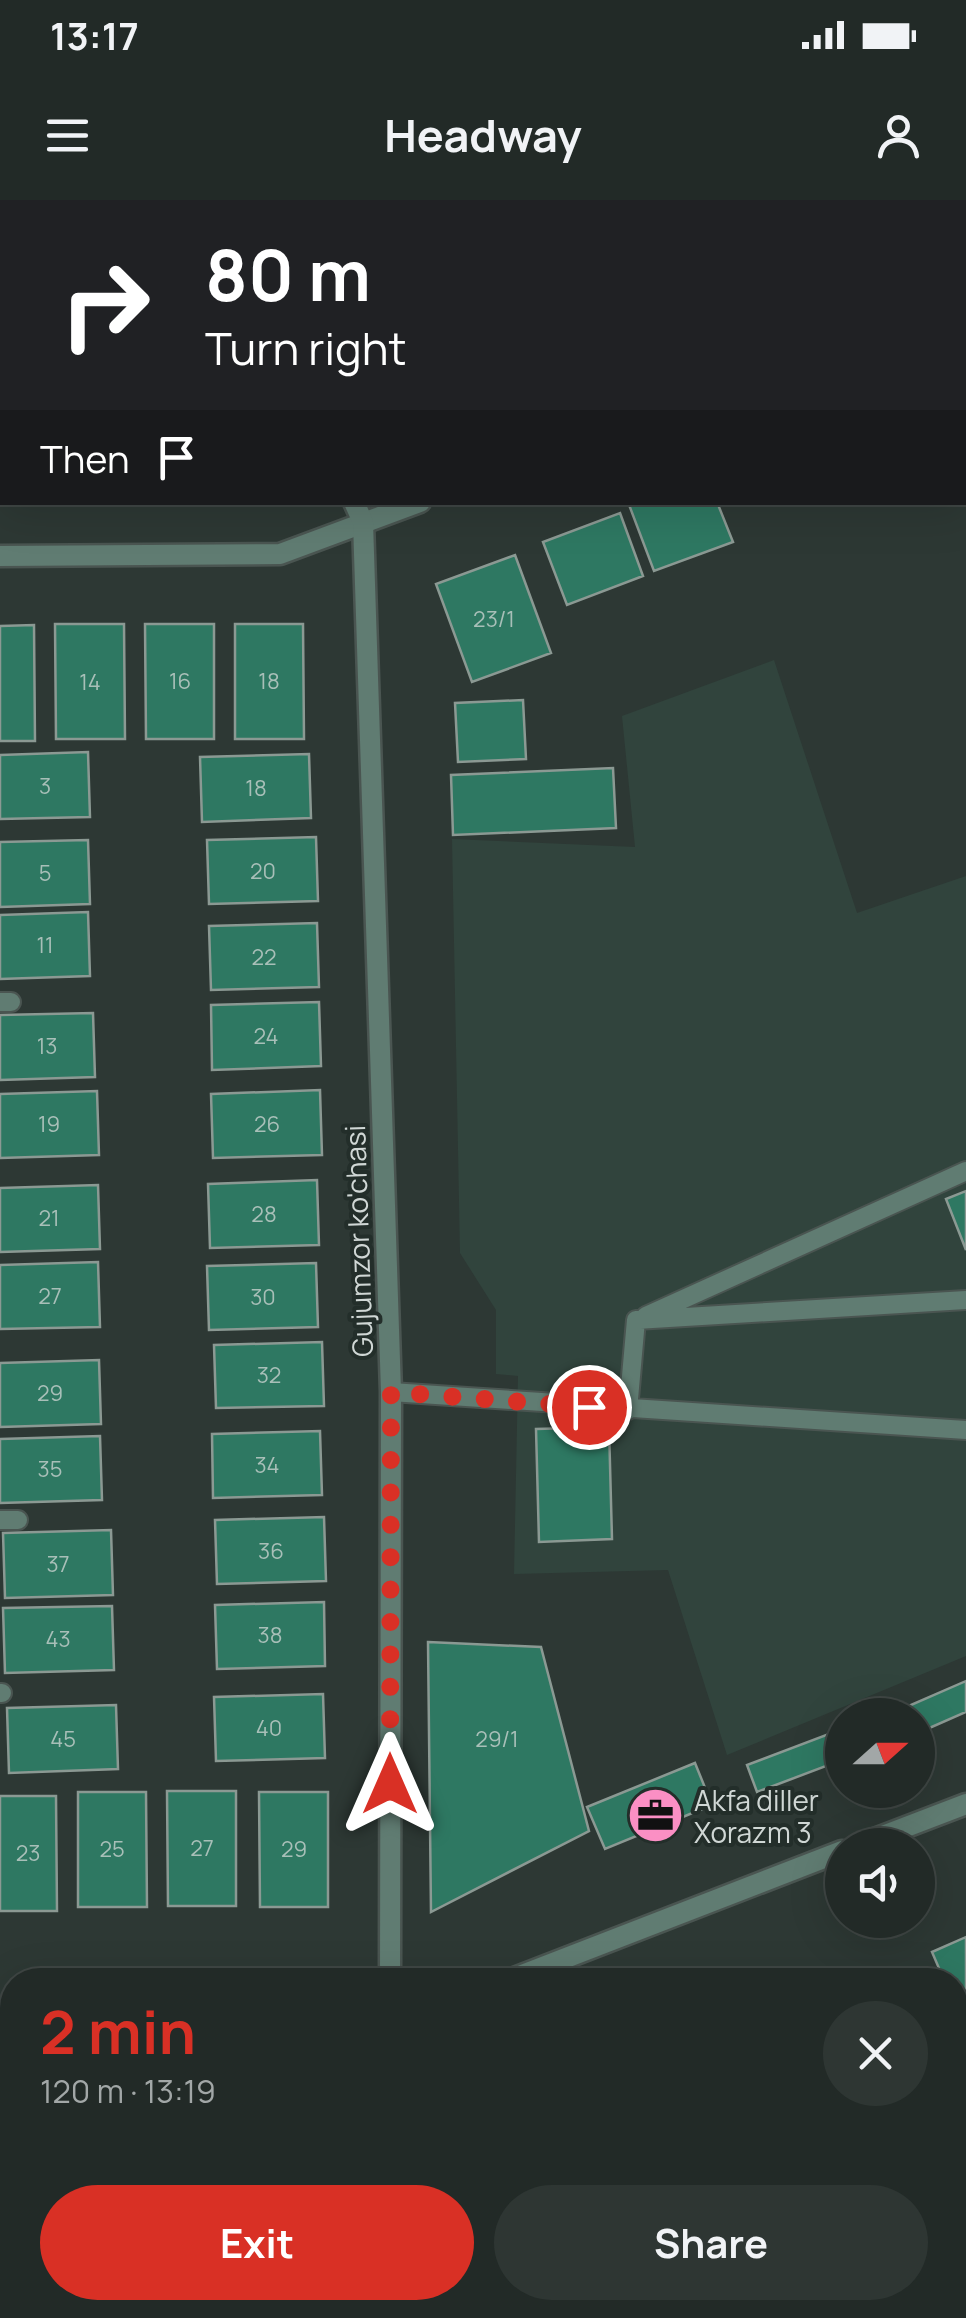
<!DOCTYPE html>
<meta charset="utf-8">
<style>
body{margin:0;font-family:Manrope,sans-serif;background:#2e3633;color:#f1f3f6;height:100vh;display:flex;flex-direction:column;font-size:38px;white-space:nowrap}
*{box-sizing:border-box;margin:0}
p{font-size:32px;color:#a2a7a7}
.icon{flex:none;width:55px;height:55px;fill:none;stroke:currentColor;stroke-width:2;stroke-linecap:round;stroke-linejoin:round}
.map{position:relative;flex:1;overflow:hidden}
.side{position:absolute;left:0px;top:1768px;width:968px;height:352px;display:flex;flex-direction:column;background:#222a27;border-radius:40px 40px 0 0;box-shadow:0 10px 40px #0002,0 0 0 2px #3f4644}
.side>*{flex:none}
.top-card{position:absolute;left:0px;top:0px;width:968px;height:305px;box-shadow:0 10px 40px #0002,0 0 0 2px #3f4644;background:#202124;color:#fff;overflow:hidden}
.needle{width:65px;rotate:69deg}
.controls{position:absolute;left:825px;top:1498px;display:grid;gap:20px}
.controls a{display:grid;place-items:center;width:110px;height:110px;border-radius:50%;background:#222a27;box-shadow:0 10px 40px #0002,0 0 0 2px #3f4644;font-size:50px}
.pin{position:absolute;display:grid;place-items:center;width:85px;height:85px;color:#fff;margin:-42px;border:5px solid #fff;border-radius:50%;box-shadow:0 2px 10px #0007}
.me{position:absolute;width:110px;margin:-55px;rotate:0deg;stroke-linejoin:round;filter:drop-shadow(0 0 8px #0008)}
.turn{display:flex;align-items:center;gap:35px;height:210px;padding:0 40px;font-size:45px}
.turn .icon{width:130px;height:130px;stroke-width:2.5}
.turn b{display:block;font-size:70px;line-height:85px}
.then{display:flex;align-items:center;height:95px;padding:0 40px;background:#0003;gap:20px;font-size:38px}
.round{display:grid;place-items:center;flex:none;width:105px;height:105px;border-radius:52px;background:#2e3633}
.head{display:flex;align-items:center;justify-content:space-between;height:170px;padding:0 40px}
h1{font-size:60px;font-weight:700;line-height:75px;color:#d93025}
.primary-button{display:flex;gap:20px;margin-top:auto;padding:20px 40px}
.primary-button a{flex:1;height:115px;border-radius:60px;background:#d93025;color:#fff;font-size:40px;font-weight:700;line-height:115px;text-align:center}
.primary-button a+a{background:#2e3633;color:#f1f3f6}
.status{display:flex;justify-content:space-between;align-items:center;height:70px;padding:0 50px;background:#222a27;direction:ltr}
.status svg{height:28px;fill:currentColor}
header{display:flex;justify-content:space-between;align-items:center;height:130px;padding:0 40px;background:#222a27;font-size:45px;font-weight:700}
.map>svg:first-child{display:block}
.built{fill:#31443d}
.building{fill:#2e7862;stroke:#8b9993;stroke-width:2.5}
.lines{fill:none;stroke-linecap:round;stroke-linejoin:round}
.service-casing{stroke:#4a5551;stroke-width:22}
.minor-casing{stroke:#4a5551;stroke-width:25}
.tertiary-casing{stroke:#4a5551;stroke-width:25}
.service{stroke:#607c72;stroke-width:18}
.minor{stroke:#607c72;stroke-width:20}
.tertiary{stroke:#607c72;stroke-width:20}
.route{stroke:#d93025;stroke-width:18;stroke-dasharray:0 32.4}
.labels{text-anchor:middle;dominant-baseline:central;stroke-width:8;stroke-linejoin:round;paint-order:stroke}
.number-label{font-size:22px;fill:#a8bfb8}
.street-label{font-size:28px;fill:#d0d7d5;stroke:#232e2a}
.poi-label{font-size:28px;fill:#d0d7d5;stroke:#232e2a;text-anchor:start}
</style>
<div class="status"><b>13:17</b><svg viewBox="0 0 49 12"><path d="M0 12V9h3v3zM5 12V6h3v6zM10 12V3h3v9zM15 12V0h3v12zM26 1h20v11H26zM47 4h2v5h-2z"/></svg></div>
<header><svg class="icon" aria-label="menu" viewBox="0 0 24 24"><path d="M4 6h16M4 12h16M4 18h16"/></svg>Headway<svg class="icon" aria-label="person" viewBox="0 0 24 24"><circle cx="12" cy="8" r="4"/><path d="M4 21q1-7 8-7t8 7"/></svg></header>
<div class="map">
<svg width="966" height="2118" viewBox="0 0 966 2118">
<rect width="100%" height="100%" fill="#2d3834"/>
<path class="built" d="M774,460L857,713L966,676V1456L727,1555L668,1370L514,1374L518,1176L496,1174V1110L460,1053L452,639L635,647L622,516Z
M12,2040V2108H279L280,2118H0V2041Z
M444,2108H845L850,2118H444Z"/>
<path class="building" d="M292,0H397L398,2H285Z
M554,0H668L669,2H555Z
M0,39H2V154H0Z
M0,175H2V290H0Z
M628,302H717L733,342L654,371Z
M620,313L643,376L567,405L543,342Z
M515,355L551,453L472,482L436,384Z
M55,424H124L125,539H56Z
M145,424H214V539H146Z
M235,424H303L304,539H235Z
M34,425L35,541H0V426Z
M523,500L526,559L458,562L455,503Z
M88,552L90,617L0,619V555Z
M309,554L311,618L202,622L200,557Z
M613,568L616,628L453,635L451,575Z
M316,637L318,701L209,704L207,640Z
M88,640L90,704L0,707V642Z
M88,712L90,776L0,779V715Z
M317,723L319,787L211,790L209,726Z
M319,802L321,866L212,870L211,805Z
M93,813L95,877L0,880V815Z
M320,890L322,955L213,958L211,894Z
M97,891L99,955L0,958V894Z
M317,980L319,1045L210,1048L208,984Z
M98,985L100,1049L0,1052V988Z
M966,991V1050L946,999Z
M98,1062L100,1127L0,1129V1065Z
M316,1063L318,1127L209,1130L207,1066Z
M322,1142L324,1206L216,1208L214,1145Z
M99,1160L101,1224L0,1227V1163Z
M609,1227L612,1339L539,1342L536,1229Z
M320,1231L322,1295L213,1298L212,1234Z
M100,1236L102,1300L0,1303V1239Z
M324,1317L326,1381L217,1384L215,1320Z
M111,1330L113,1395L5,1398L3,1333Z
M324,1402L325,1466L217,1469L215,1405Z
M112,1406L114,1470L5,1473L3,1408Z
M428,1442L541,1447L589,1631L431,1712Z
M966,1481V1512L918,1533V1515H888Z
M323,1494L325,1558L216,1561L214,1497Z
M116,1505L118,1569L9,1573L7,1508Z
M842,1529V1560L757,1592L747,1565Z
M695,1563L712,1605L605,1649L587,1607Z
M167,1591H236V1706H168Z
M78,1592H146L147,1707H78Z
M259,1592H328V1707H260Z
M0,1596H56L57,1711H0Z
M966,1737V1833L955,1807V1780H944L932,1752Z
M292,2108H340L341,2118H293Z
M573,2108H632L636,2118H577Z"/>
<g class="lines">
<defs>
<path id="service" d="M0,802H11
M646,1116L966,971
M391,1192L966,1230
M628,1210L636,1120L966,1100
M0,1320H18
M0,1493H2"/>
<path id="minor" d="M716,0L717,2
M965,111L966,110
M0,356L280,354L420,302"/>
<path id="tertiary" d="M219,0L220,2
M354,302L363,322L391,1192L390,1780
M859,1645L966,1604
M509,1780L842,1651
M0,1819L12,1818
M389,2118V2108"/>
</defs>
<use href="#service" class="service-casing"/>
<use href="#minor" class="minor-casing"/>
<use href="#tertiary" class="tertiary-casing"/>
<use href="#service" class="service"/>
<use href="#minor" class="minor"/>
<use href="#tertiary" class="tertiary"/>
</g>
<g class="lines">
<path class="route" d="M390,1584L391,1192L589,1207"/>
</g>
<defs>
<symbol id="office-disc" viewBox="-11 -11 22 22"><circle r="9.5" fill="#fb8fc4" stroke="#232e2a"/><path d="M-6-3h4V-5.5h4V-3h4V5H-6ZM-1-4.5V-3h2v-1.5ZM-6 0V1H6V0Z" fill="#111"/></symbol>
</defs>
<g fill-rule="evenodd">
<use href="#office-disc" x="624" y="1584" width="63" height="63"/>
</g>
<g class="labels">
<g class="number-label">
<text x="494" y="419">23/1</text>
<text x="180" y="481">16</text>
<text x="269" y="481">18</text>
<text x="90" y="482">14</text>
<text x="45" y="586">3</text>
<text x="256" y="588">18</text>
<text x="263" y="671">20</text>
<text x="45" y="673">5</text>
<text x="45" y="745">11</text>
<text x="264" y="757">22</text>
<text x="266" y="836">24</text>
<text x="47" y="846">13</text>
<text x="49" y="924">19</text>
<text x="267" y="924">26</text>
<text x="264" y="1014">28</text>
<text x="49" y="1018">21</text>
<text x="50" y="1096">27</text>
<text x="263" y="1097">30</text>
<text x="269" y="1175">32</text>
<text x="50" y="1193">29</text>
<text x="267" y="1265">34</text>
<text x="50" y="1269">35</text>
<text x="271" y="1351">36</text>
<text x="58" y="1364">37</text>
<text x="270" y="1435">38</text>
<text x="58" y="1439">43</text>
<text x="269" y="1528">40</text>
<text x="63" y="1539">45</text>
<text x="497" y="1539">29/1</text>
<text x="202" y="1648">27</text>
<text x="112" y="1649">25</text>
<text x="294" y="1649">29</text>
<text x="28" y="1653">23</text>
</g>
<g class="street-label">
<text transform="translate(358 1041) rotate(-92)">Gujumzor ko'chasi</text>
</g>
<g class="poi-label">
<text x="694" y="1600">Akfa diller<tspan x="694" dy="32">Xorazm 3</tspan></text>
</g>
</g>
</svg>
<div class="controls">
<a><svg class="needle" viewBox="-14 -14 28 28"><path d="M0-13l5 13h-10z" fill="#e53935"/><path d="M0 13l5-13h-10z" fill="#a2a7a7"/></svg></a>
<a><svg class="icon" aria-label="sound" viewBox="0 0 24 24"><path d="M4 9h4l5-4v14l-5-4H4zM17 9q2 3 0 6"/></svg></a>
</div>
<div class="pin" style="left:589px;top:1207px;background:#d93025"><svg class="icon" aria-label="arrive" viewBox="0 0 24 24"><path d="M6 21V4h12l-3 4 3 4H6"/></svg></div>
<svg class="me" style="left:390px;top:1584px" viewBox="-20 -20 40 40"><path d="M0-17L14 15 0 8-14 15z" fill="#d93025" stroke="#fff" stroke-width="4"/></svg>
<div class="top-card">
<div class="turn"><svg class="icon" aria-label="right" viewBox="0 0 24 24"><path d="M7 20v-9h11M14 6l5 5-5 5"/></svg><div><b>80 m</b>Turn right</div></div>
<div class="then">Then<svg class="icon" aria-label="arrive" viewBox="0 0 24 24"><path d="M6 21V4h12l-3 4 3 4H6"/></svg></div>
</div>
<section class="side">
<div class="head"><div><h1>2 min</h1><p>120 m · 13:19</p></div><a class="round"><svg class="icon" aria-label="close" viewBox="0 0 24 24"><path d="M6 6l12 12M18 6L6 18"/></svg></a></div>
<div class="primary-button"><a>Exit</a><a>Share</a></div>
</section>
</div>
